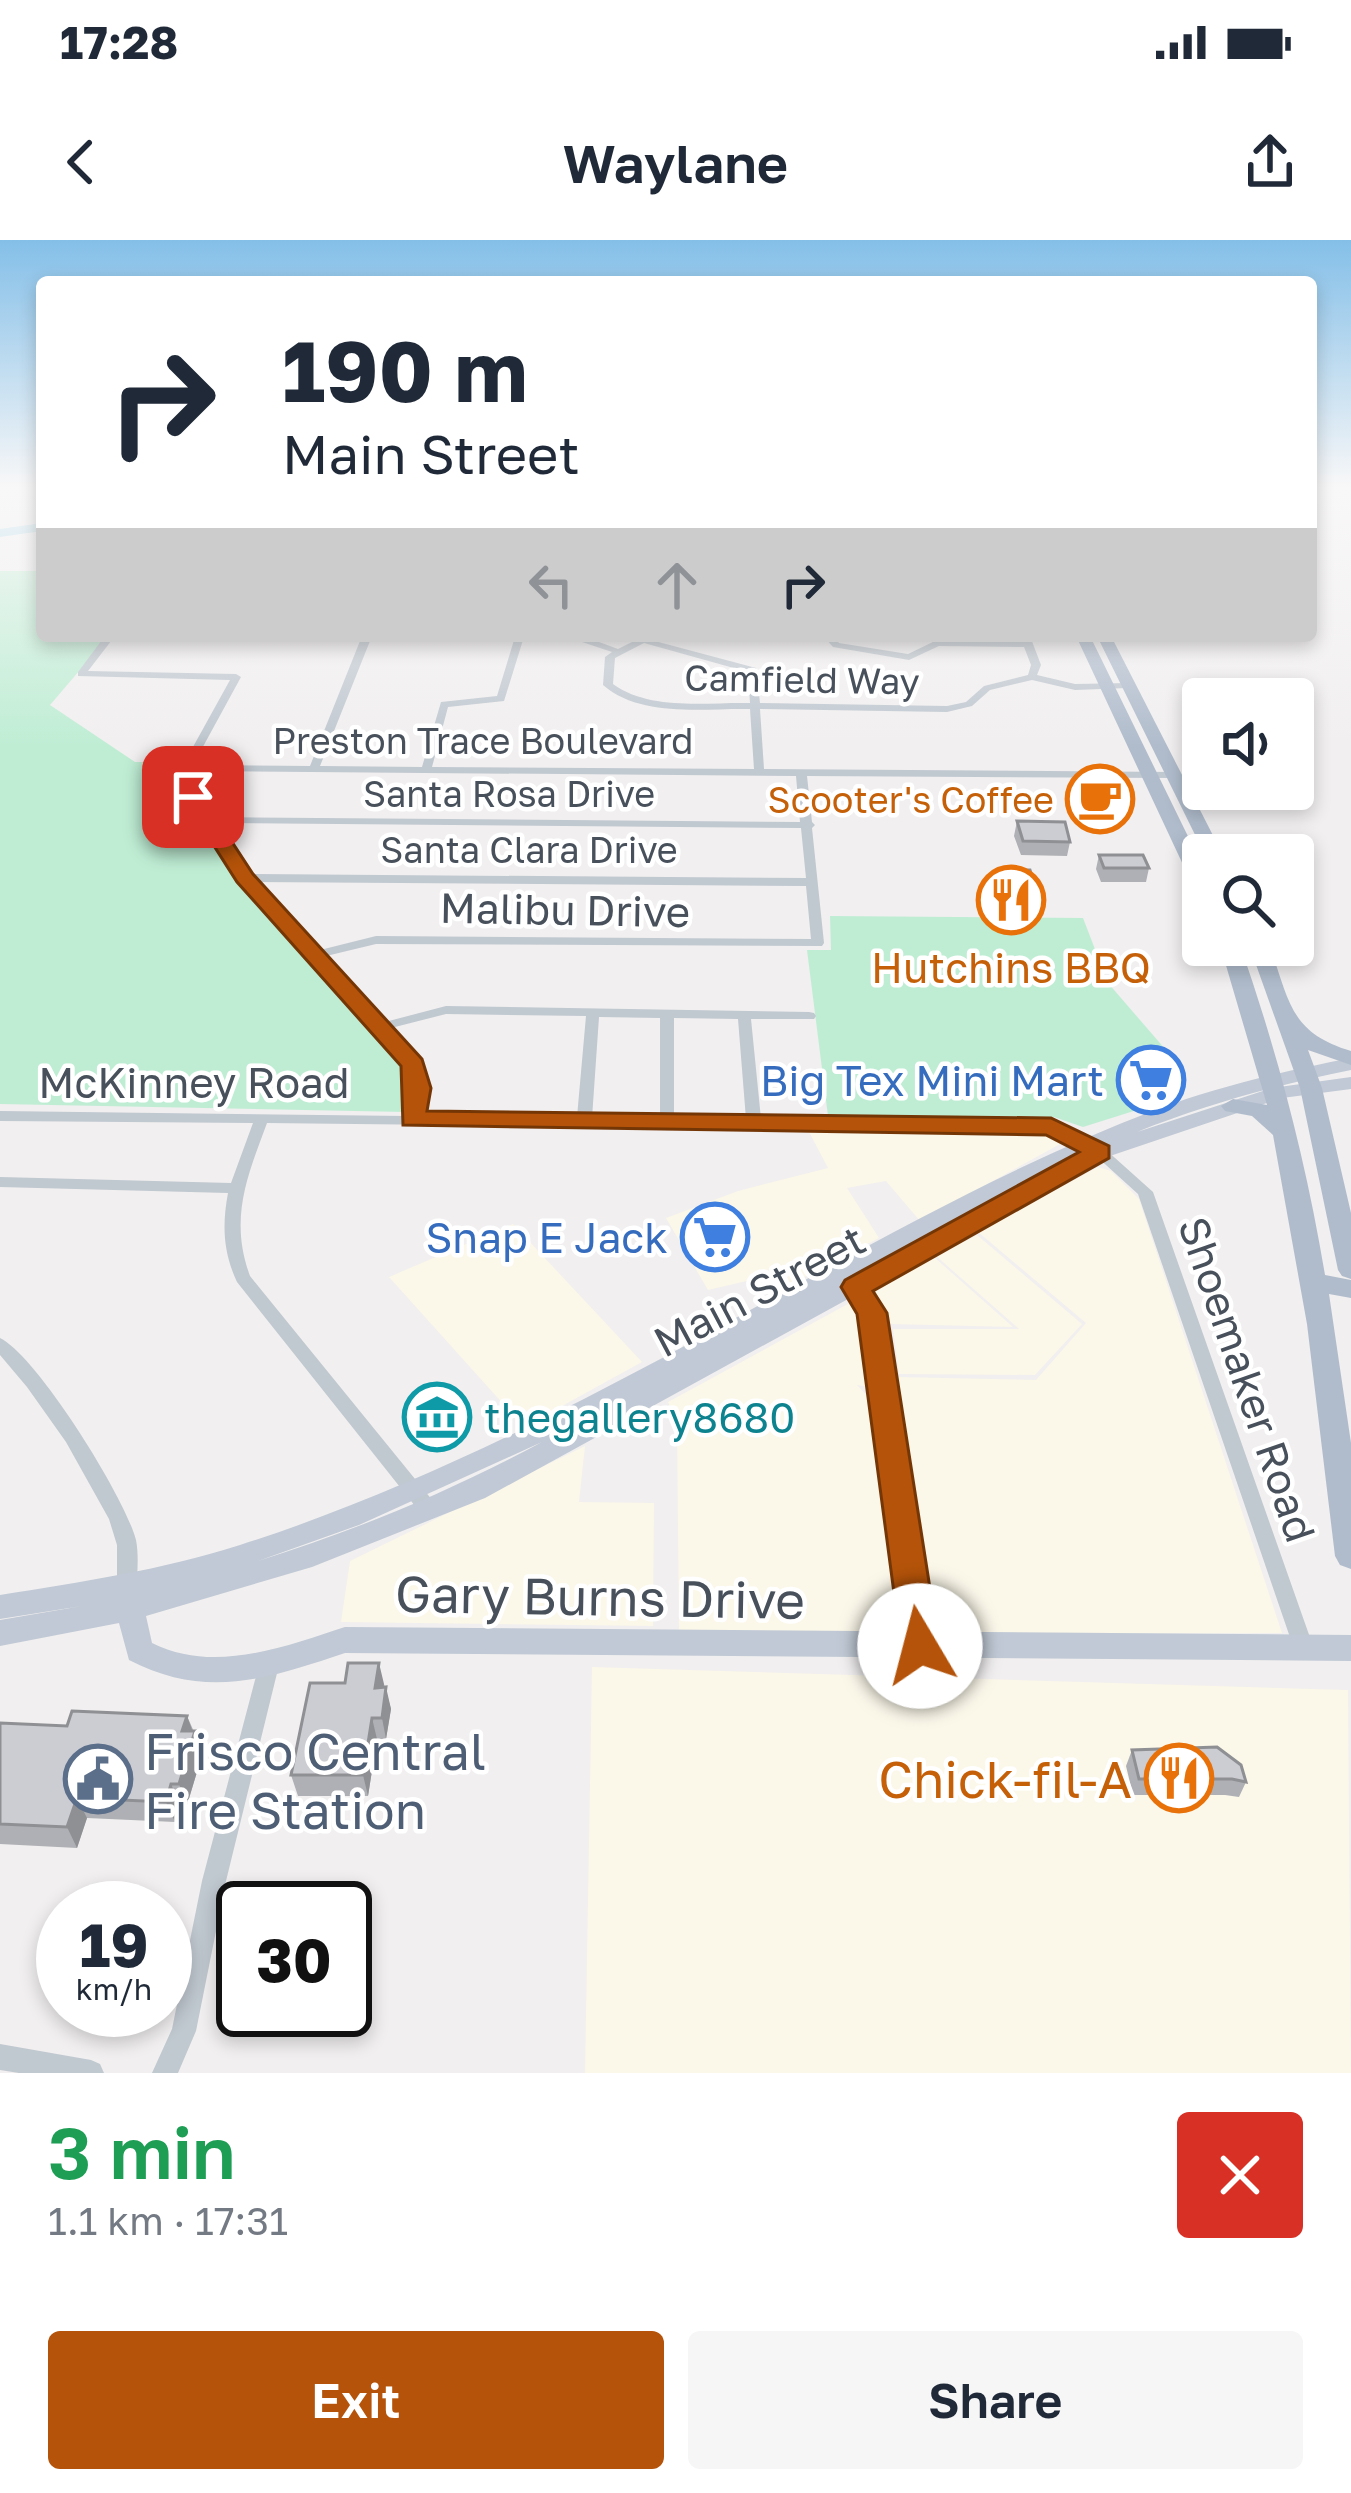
<!DOCTYPE html>
<meta charset="utf-8">
<style>
body{margin:0;font-family:"Golos Text",sans-serif;background:#f6f6f7;color:#1f2937;height:100vh;display:flex;flex-direction:column;font-size:45px;white-space:nowrap}
*{box-sizing:border-box;margin:0}
p{font-size:39px;color:#747a83}
.icon{flex:none;width:66px;height:66px;fill:none;stroke:currentColor;stroke-width:2;stroke-linecap:round;stroke-linejoin:round}
.map{position:relative;height:1833px;overflow:hidden}
.side{display:flex;flex-direction:column;background:#fff;flex:1}
.side>*{flex:none}
.banner{position:absolute;left:36px;top:36px;width:1281px;height:366px;border-radius:12px;box-shadow:0 6px 18px #0003;background:#fff;color:#1f2937;overflow:hidden}
.controls{position:absolute;left:1182px;top:438px;display:grid;gap:24px}
.controls a{display:grid;place-items:center;width:132px;height:132px;border-radius:12px;background:#fff;box-shadow:0 6px 18px #0003;font-size:60px}
.speed{position:absolute;left:36px;top:1641px;display:flex;gap:24px;font-size:60px;font-weight:700;text-align:center}
.speed>*{display:grid;place-content:center;width:156px;height:156px;border-radius:50%;background:#fff;box-shadow:0 6px 18px #0003;line-height:1}
.speed small{font-size:30px;font-weight:400}
.speed .limit{border:6px solid #111;border-radius:18px;background:#fff;color:#111}
.pin{position:absolute;display:grid;place-items:center;width:102px;height:102px;color:#fff;margin:-51px;border-radius:24px;box-shadow:0 6px 18px #0006}
.me{position:absolute;width:132px;margin:-66px;rotate:352deg;stroke-linejoin:round;filter:drop-shadow(0 0 9px #0008)}
.turn{display:flex;align-items:center;gap:42px;height:252px;padding:0 48px;font-size:54px}
.turn .icon{width:156px;height:156px;stroke-width:2.5}
.turn b{display:block;font-size:84px;line-height:102px}
.lanes{display:flex;align-items:center;height:114px;padding:0 48px;background:#0003;justify-content:center;gap:60px;direction:ltr}
.lanes .off{opacity:.35}
.round{display:grid;place-items:center;flex:none;width:126px;height:126px;border-radius:12px;background:#f6f6f7}
.overview{display:flex;align-items:center;justify-content:space-between;height:204px;padding:0 48px}
h1{font-size:72px;font-weight:600;line-height:90px;color:#1e9e55}
.button{display:flex;gap:24px;margin-top:auto;padding:24px 48px}
.button a{flex:1;height:138px;border-radius:12px;background:#b45309;color:#fff;font-size:48px;font-weight:600;line-height:138px;text-align:center}
.button a+a{background:#f6f6f7;color:#1f2937}
.status{display:flex;justify-content:space-between;align-items:center;height:84px;padding:0 60px;background:#fff;direction:ltr}
.status svg{height:33px;fill:currentColor}
header{display:flex;justify-content:space-between;align-items:center;height:156px;padding:0 48px;background:#fff;font-size:54px;font-weight:600}
.map>svg:first-child{display:block}
.commercial{fill:#fbf7e9}
.green{fill:#bfedd4}
.lines{fill:none;stroke-linecap:round;stroke-linejoin:round}
.river{fill:#8ecfe8;fill-rule:evenodd}
.street{fill:#c0c8d0;fill-rule:evenodd}
.secondary{fill:#c0c9d5;fill-rule:evenodd}
.primary{fill:#b0bccc;fill-rule:evenodd}
.wall{fill:#afb0b5}
.shaded-wall{fill:#8f9094}
.building{fill:#cccdd3;stroke:#8f9094;stroke-width:3}
.route{fill:#b45309;stroke:#753606;stroke-width:3}
.labels{text-anchor:middle;dominant-baseline:central;stroke-width:9;stroke-linejoin:round;paint-order:stroke}
.far-street-label{font-size:36px;fill:#48515b;stroke:#fff}
.far-food-label{font-size:36px;fill:#c56008;stroke:#fff;text-anchor:end}
.street-label{font-size:42px;fill:#48515b;stroke:#fff}
.food-label{font-size:42px;fill:#c56008;stroke:#fff}
.shop-label{font-size:42px;fill:#366cbe;stroke:#fff;text-anchor:end}
.culture-label{font-size:42px;fill:#0d838f;stroke:#fff;text-anchor:start}
.near-street-label{font-size:51px;fill:#48515b;stroke:#fff}
.near-service-label{font-size:51px;fill:#4e5e75;stroke:#fff;text-anchor:start}
.near-food-label{font-size:51px;fill:#c56008;stroke:#fff;text-anchor:end}
</style>
<div class="status"><b>17:28</b><svg viewBox="0 0 49 12"><path d="M0 12V9h3v3zM5 12V6h3v6zM10 12V3h3v9zM15 12V0h3v12zM26 1h20v11H26zM47 4h2v5h-2z"/></svg></div>
<header><svg class="icon" aria-label="back" viewBox="0 0 24 24"><path d="M15 5l-7 7 7 7"/></svg>Waylane<svg class="icon" aria-label="share" viewBox="0 0 24 24"><path d="M12 15V3M7 8l5-5 5 5M5 13v7h14v-7"/></svg></header>
<div class="map">
<svg width="1351" height="1833" viewBox="0 0 1351 1833">
<rect width="100%" height="100%" fill="#f1efef"/>
<path class="commercial" d="M808,890L1045,893L1062,903L920,981L886,941L847,948L879,998L789,1045L781,1033L708,1050L666,978L738,951L828,928Z
M1098,927L1111,931L1139,959L1282,1393L928,1394L892,1151L857,1145L872,1161L903,1394L679,1392L677,1185L668,1162L934,1017L1013,1087L889,1084L896,1137L1036,1140L1086,1083L978,992Z
M513,984L642,1122L524,1187L389,1037Z
M977,995L1082,1084L1035,1135L899,1134L893,1089H1019L936,1016Z
M585,1206L579,1262L654,1263L653,1386L341,1382L350,1321Z
M592,1427L1348,1450L1351,1833H585Z"/>
<path class="green" d="M0,331H42V396H109L50,465L135,522H161L157,530L173,531L311,722L408,831L405,872L0,864Z
M830,676L1083,678L1108,743L1172,817L1128,837L1137,870L1083,887L1054,877L828,876L807,710H831Z"/>
<g class="lines">
<path class="river" d="M42,283V291L0,297V289Z"/>
<path class="street" d="M105,396H115L88,431L236,434L241,437L193,525L310,526L362,396H372L320,526L422,527L441,462L497,456L514,400L454,399L449,396H583L618,409L644,396H656L651,400L756,428L760,463L947,466L966,462L984,446L1028,435L1031,425L1024,407L939,406L909,420L833,407L823,396H833L839,403L908,414L937,400L1022,401L1020,396H1030L1041,425L1037,435L1075,444L1130,443V447L1127,448L1075,450L1032,440L990,450L972,466L947,472L760,469L764,529L1173,532L1178,535L1173,538L807,536L812,582L815,585L812,588L824,703L822,706L376,704L322,717L385,782L446,766L809,772L814,773L816,776L814,779H751L761,879L1051,882L1105,909L1153,952L1313,1406L1310,1412L1303,1415L1296,1412L1293,1406L1138,954L1095,915L1048,892L267,883C247,937 229,979 250,1036L437,1266L440,1271L437,1276L430,1279L423,1276L237,1042C223,1012 222,985 228,953L0,947V937L231,943L253,883L0,881V871L406,876C410,857 415,840 404,822C388,794 354,764 330,740C281,690 228,639 197,575C191,561 187,546 182,531H164L159,528L164,525H183L230,440L78,436V432ZM523,400L579,401L612,412L605,417L603,445C641,478 703,468 750,469L754,529L432,527L448,467L504,461ZM644,403L748,432L750,463C706,462 650,471 613,444L615,418ZM192,531L796,536L800,582L209,577ZM213,583L801,588L806,638L247,634L229,612ZM252,642L806,646L811,699L376,696L316,711ZM446,774L586,776L577,877L420,876C430,828 420,824 391,788ZM599,777L660,778V878H592ZM674,778L738,779L746,879L674,878Z
M847,1032L853,1034L880,1073L930,1406L927,1412L920,1415L913,1412L910,1406L864,1074L839,1038L841,1034Z
M0,1098C37,1116 125,1257 136,1300C139,1315 137,1332 137,1347L134,1353L127,1356L120,1353L117,1347V1305L109,1279L66,1202L27,1147L0,1115Z
M269,1416L276,1418L279,1425L226,1641L196,1791L178,1833H152L172,1789L202,1641L259,1425L262,1418Z
M0,1804L91,1820L100,1824L104,1833H19L0,1830Z"/>
<path class="secondary" d="M1351,818V830C1277,845 1207,864 1137,892L1272,848L1351,837V849L1282,858L1107,917L485,1258L312,1327L146,1376L152,1403C214,1434 284,1407 345,1387L1351,1395V1421L345,1413C267,1439 206,1460 129,1420L119,1383L0,1406V1380L82,1366L0,1379V1355C81,1342 162,1330 240,1305C350,1270 455,1223 558,1172C758,1073 949,948 1158,869C1221,846 1285,831 1351,818ZM542,1202C451,1251 357,1290 258,1321L359,1285Z"/>
<path class="primary" d="M1076,396H1090L1203,627V652L1193,646Z
M1097,396H1111L1223,615H1205Z
M1220,705H1240C1278,814 1306,921 1325,1035L1351,1040V1058L1329,1054L1351,1203V1329L1340,1325L1335,1316L1307,1084L1273,895L1252,876L1225,871L1221,866L1233,859L1267,865Z
M1249,705H1269C1290,760 1288,792 1351,811V825L1308,810L1322,848L1351,973V1039L1342,1036L1338,1030L1300,848Z"/>
</g>
<path class="wall" d="M1017,581L1070,602L1067,616L1021,615L1014,596Z
M1099,615L1149,628L1146,642H1101L1096,629Z
M997,630L1038,655L1036,670H992L987,650L989,636H996Z
M384,1444L391,1469L386,1499H377L368,1556H298L291,1535Z
M187,1476L203,1512L187,1565H180L175,1582L87,1578L77,1608L0,1604V1483L67,1486Z
M1132,1510L1246,1542L1239,1557L1225,1555H1133L1126,1526Z"/>
<path class="shaded-wall" d="M379,1423L384,1444L380,1469L375,1448Z
M386,1447L391,1469L386,1499L382,1478Z
M187,1476L194,1495L195,1491L203,1512L187,1565L179,1544L182,1491Z
M372,1478L377,1499L368,1556L363,1535Z
M171,1544L180,1565L175,1582L166,1562Z
M77,1558L87,1578L77,1608L67,1587Z"/>
<path class="building" d="M1017,581L1065,582L1070,602L1023,601Z
M1099,615H1143L1149,628H1104Z
M997,630H1030L1038,655H995L989,636H998Z
M348,1423H379L375,1448L386,1447L382,1478H372L363,1535H291L310,1443H345Z
M72,1471L187,1476L182,1491H195L179,1544H171L166,1562L77,1558L67,1587L0,1584V1483L67,1486Z
M1217,1507L1241,1525L1246,1542L1232,1539H1139L1132,1510Z"/>
<linearGradient id="sky" x2="0" y2="1"><stop stop-color="#84bfe8"/><stop offset="0.49" stop-color="#f9f8f8"/><stop offset="1" stop-color="#f9f8f8" stop-opacity="0"/></linearGradient>
<rect width="1351" height="506" fill="url(#sky)"/>
<path class="route" d="M186,553H200L253,634L422,819L431,848L427,871L1051,878L1109,906V918L873,1051L887,1073L939,1406L933,1417L920,1422L907,1417L901,1406L857,1074L841,1047L845,1040L1079,912L1046,895L403,885L401,826L237,642L183,557Z"/>
<defs>
<symbol id="cafe-ring" viewBox="-11 -11 22 22"><circle r="9.5" fill="#fff" stroke="#e8710a" stroke-width="1.5"/><path d="M-5.5-4.5H6V0H3Q3 3.5 0 3.5H-2.5Q-5.5 3.5-5.5 0ZM3-3.2v2h1.7v-2ZM-6 4.5H4V6H-6Z" fill="#e8710a"/></symbol>
<symbol id="restaurant-ring" viewBox="-11 -11 22 22"><circle r="9.5" fill="#fff" stroke="#e8710a" stroke-width="1.5"/><path d="M-5-6h1v4h1v-4h1v4h1v-4h1v5L-1.5 .5V6h-2V.5L-5-1ZM5-6V6H3V1.5H1.5Q1.5-4 5-6Z" fill="#e8710a"/></symbol>
<symbol id="supermarket-ring" viewBox="-11 -11 22 22"><circle r="9.5" fill="#fff" stroke="#3f7fe0" stroke-width="1.5"/><path d="M-6-5.5h2.5l.6 2H6L4.5 2H-2.5L-4.4-4H-6ZM-1.5 3.2a1.3 1.3 0 1 0 .1 0ZM3 3.2a1.3 1.3 0 1 0 .1 0Z" fill="#3f7fe0"/></symbol>
<symbol id="museum-ring" viewBox="-11 -11 22 22"><circle r="9.5" fill="#fff" stroke="#0f9aa8" stroke-width="1.5"/><path d="M0-6L6-3V-2H-6V-3ZM-5-1h2V3h-2ZM-1-1h2V3h-2ZM3-1h2V3H3ZM-6 4H6V6H-6Z" fill="#0f9aa8"/></symbol>
<symbol id="civic-ring" viewBox="-11 -11 22 22"><circle r="9.5" fill="#fff" stroke="#5c6f8a" stroke-width="1.5"/><path d="M-.6-6.5H3V-4.5H.6V-3L4-1V1h2V6H-6V1h2V-1L-.6-3ZM-1.2 2.5V6h2.4V2.5Z" fill="#5c6f8a"/></symbol>
</defs>
<g fill-rule="evenodd">
<use href="#cafe-ring" x="1062" y="521" width="76" height="76"/>
<use href="#restaurant-ring" x="973" y="622" width="76" height="76"/>
<use href="#supermarket-ring" x="1113" y="802" width="76" height="76"/>
<use href="#supermarket-ring" x="677" y="959" width="76" height="76"/>
<use href="#museum-ring" x="399" y="1139" width="76" height="76"/>
<use href="#restaurant-ring" x="1141" y="1500" width="76" height="76"/>
<use href="#civic-ring" x="60" y="1501" width="76" height="76"/>
</g>
<g class="labels">
<g class="far-street-label">
<text transform="translate(802 439) rotate(1)">Camfield Way</text>
<text x="483" y="500">Preston Trace Boulevard</text>
<text x="509" y="553">Santa Rosa Drive</text>
<text x="529" y="609">Santa Clara Drive</text>
</g>
<g class="far-food-label">
<text x="1054" y="559">Scooter's Coffee</text>
</g>
<g class="street-label">
<text transform="translate(565 669) rotate(1)">Malibu Drive</text>
<text x="194" y="842">McKinney Road</text>
<text transform="translate(759 1050) rotate(-28)">Main Street</text>
<text transform="translate(1248 1139) rotate(71)">Shoemaker Road</text>
</g>
<g class="food-label">
<text x="1011" y="727">Hutchins BBQ</text>
</g>
<g class="shop-label">
<text x="1104" y="840">Big Tex Mini Mart</text>
<text x="668" y="997">Snap E Jack</text>
</g>
<g class="culture-label">
<text x="484" y="1177">thegallery8680</text>
</g>
<g class="near-street-label">
<text transform="translate(600 1356) rotate(1)">Gary Burns Drive</text>
</g>
<g class="near-service-label">
<text x="144" y="1510">Frisco Central<tspan x="144" dy="59">Fire Station</tspan></text>
</g>
<g class="near-food-label">
<text x="1132" y="1538">Chick-fil-A</text>
</g>
</g>
</svg>
<div class="controls">
<a><svg class="icon" aria-label="sound" viewBox="0 0 24 24"><path d="M4 9h4l5-4v14l-5-4H4zM17 9q2 3 0 6"/></svg></a>
<a><svg class="icon" aria-label="search" viewBox="0 0 24 24"><circle cx="10" cy="10" r="6"/><path d="M15 15l6 6"/></svg></a>
</div>
<div class="speed"><div>19<small>km/h</small></div><div class="limit">30</div></div>
<div class="pin" style="left:193px;top:557px;background:#d93025"><svg class="icon" aria-label="arrive" viewBox="0 0 24 24"><path d="M6 21V4h12l-3 4 3 4H6"/></svg></div>
<svg class="me" style="left:920px;top:1406px" viewBox="-20 -20 40 40"><circle r="19" fill="#fff"/><path d="M0-13L10 11 0 6-10 11z" fill="#b45309"/></svg>
<div class="banner">
<div class="turn"><svg class="icon" aria-label="right" viewBox="0 0 24 24"><path d="M7 20v-9h11M14 6l5 5-5 5"/></svg><div><b>190 m</b>Main Street</div></div>
<div class="lanes"><svg class="icon off" aria-label="left" viewBox="0 0 24 24"><path d="M17 20v-9H6M10 6l-5 5 5 5"/></svg><svg class="icon off" aria-label="ahead" viewBox="0 0 24 24"><path d="M12 20V5M6 11l6-6 6 6"/></svg><svg class="icon" aria-label="right" viewBox="0 0 24 24"><path d="M7 20v-9h11M14 6l5 5-5 5"/></svg></div>
</div>
</div>
<section class="side">
<div class="overview"><div><h1>3 min</h1><p>1.1 km · 17:31</p></div><a class="round" style="background:#d93025;color:#fff"><svg class="icon" aria-label="close" viewBox="0 0 24 24"><path d="M6 6l12 12M18 6L6 18"/></svg></a></div>
<div class="button"><a>Exit</a><a>Share</a></div>
</section>
